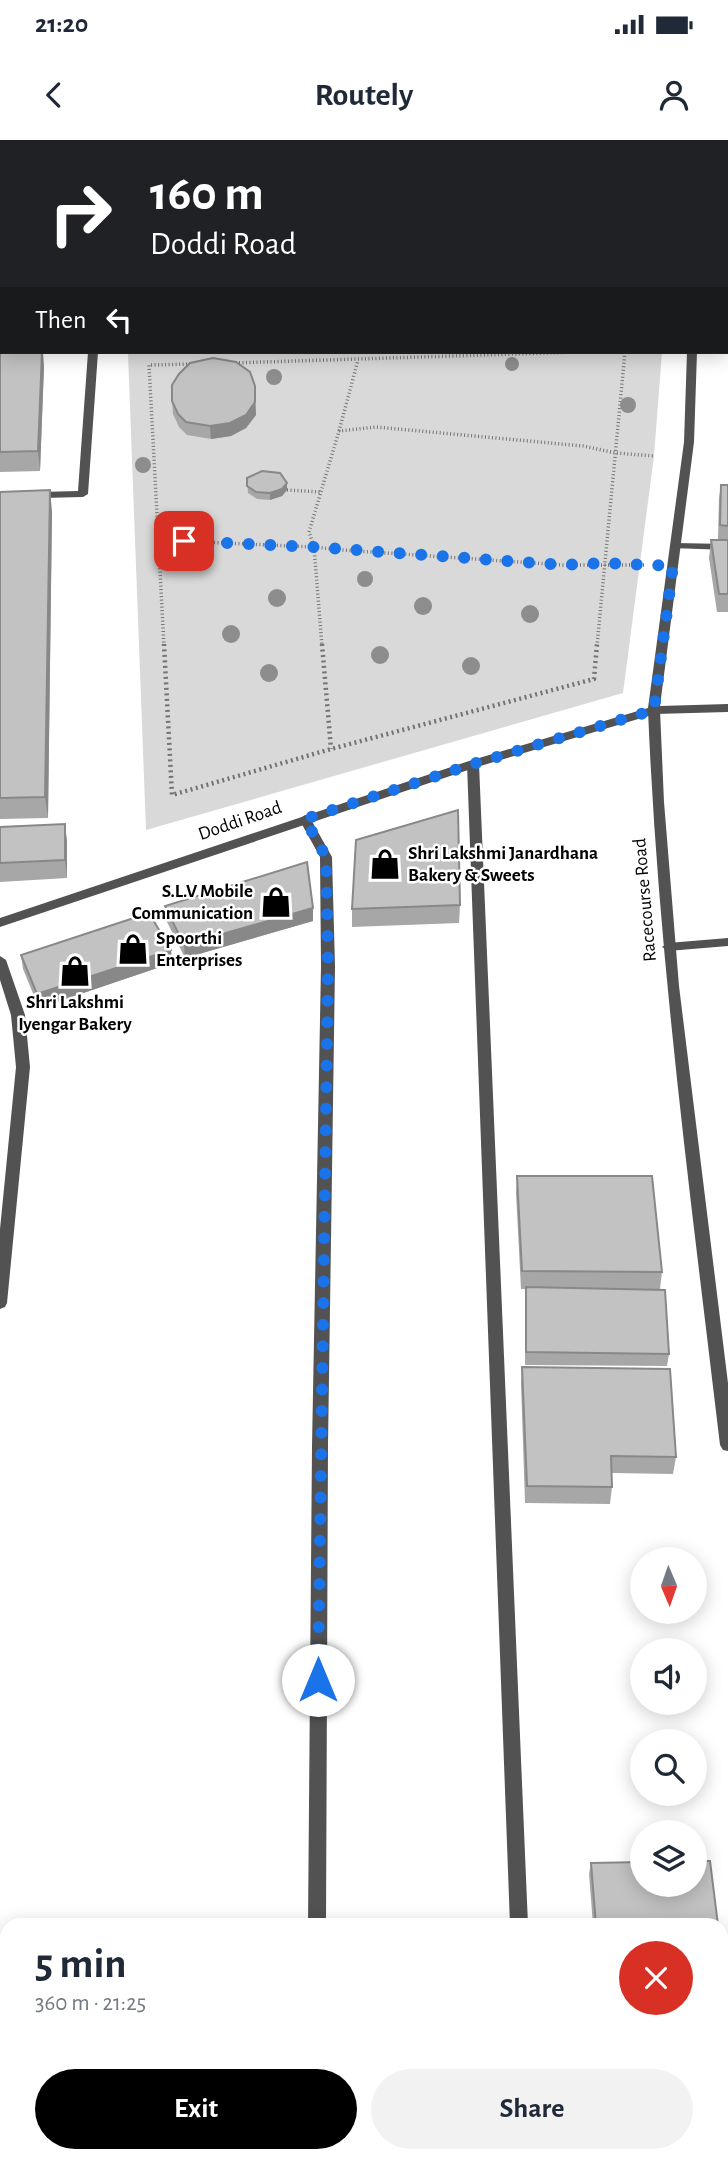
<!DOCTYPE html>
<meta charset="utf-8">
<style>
body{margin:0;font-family:"Alegreya Sans",sans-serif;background:#f2f2f3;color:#1f2937;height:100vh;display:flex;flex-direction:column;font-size:26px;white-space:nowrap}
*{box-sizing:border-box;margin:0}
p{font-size:23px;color:#747a83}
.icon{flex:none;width:38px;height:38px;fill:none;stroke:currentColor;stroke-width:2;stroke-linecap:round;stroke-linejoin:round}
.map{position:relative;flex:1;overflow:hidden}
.drawer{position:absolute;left:0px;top:1778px;width:728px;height:245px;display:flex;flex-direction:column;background:#fff;border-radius:21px 21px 0 0;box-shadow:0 4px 18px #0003}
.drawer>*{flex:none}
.banner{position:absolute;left:0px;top:0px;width:728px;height:214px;box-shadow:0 4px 18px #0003;background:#202124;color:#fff;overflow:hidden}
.needle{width:46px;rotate:178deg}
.fabs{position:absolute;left:630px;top:1407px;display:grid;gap:14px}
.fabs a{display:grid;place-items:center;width:77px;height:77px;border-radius:50%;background:#fff;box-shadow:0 4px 18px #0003;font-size:35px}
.pin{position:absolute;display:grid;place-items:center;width:60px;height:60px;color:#fff;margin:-30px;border-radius:14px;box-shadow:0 4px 10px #0006}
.me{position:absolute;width:77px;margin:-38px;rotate:0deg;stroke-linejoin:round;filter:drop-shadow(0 0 5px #0008)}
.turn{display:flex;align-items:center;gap:24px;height:147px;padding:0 35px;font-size:32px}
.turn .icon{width:91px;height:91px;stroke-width:2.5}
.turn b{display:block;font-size:49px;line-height:60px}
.then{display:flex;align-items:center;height:66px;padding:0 35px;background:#0003;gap:14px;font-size:26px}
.round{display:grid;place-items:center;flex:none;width:74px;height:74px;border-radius:37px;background:#f2f2f3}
.headline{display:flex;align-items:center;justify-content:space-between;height:119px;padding:0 35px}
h1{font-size:42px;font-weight:700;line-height:52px}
.primary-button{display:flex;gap:14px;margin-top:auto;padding:14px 35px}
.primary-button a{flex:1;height:80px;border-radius:42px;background:#000;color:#fff;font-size:28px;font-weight:700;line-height:80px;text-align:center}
.primary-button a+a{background:#f2f2f3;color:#1f2937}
.status{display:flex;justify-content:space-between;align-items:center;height:49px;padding:0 35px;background:#fff;direction:ltr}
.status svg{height:19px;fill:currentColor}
header{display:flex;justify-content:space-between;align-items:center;height:91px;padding:0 35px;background:#fff;font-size:32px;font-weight:700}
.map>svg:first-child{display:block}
.green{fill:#d9d9d9}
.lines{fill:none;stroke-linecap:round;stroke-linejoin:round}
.path-far1{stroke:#747474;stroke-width:3.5;stroke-dasharray:1 2.5;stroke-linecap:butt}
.path{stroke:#747474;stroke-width:4.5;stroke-dasharray:2 3.5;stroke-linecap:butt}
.service{fill:#525252;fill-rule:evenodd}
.minor{fill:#525252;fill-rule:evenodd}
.tertiary{fill:#525252;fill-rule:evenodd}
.tree{fill:#8d8d8d}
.wall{fill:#a7a7a7}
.shaded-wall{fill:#888}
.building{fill:#c2c2c2;stroke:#888;stroke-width:2}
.route{stroke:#1a73e8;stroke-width:12;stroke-dasharray:0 21.6}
.labels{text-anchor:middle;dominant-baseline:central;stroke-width:5;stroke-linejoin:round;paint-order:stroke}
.street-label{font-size:19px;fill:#000;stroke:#fff}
.poi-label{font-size:19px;font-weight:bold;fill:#000;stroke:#fff;text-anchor:start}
</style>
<div class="status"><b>21:20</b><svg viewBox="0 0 49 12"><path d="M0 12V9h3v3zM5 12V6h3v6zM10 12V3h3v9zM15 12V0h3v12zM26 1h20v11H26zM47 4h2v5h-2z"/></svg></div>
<header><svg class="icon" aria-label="back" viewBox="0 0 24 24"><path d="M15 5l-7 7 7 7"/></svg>Routely<svg class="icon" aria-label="person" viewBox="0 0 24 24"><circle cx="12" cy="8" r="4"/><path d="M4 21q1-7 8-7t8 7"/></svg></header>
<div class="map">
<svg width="728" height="2023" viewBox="0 0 728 2023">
<rect width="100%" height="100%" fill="#fff"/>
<path class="green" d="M204,212H662L654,316L623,553L146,690L128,214Z"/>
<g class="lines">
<path class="path-far1" d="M232,223L577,212
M339,291L358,220
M287,350L321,352
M158,400L314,407L322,506
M644,425H563L343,410L314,407L309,392L339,291L376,287L583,306L616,313L654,316
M164,506L149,225L192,224
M597,506L625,212"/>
<path class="path" d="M164,504L172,655L331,609L594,539L597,504
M322,504L331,609"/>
<path class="service" d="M726,185H728V191H726Z
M88,212H98L88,354L83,357L0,359V353L78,351Z
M728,798V806L668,811L662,807L668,803Z"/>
<path class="minor" d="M0,0H19L0,4Z
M675,403L728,404V410L671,408V404Z
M654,566L660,570L664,662L679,846L728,1243V1311L723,1310L720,1305C691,1060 658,816 648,570Z
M473,620L479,624L528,1785H510L467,624Z
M305,675L309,676L332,717L335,826L328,1306L326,1785H308L312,1306L321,826L320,717L299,679Z
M0,816L6,820L25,875L30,927L7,1163L5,1167L0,1169V1089L16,927L11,875L0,840Z
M7,1927V1945L0,1946V1928Z
M305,2016H325V2023H305Z
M517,2016H537V2023H517Z"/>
<path class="tertiary" d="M695,0H703L694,2Z
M687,212H697L694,302L660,566L728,564V572L655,574L477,627L0,787V778L469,621L648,568L684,302Z"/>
</g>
<g class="tree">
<circle cx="512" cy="224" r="7"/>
<circle cx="274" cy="237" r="8"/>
<circle cx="628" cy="265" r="8"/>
<circle cx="143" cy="325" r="8"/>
<circle cx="365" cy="439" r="8"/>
<circle cx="277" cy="458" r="9"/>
<circle cx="423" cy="466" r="9"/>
<circle cx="530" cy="474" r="9"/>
<circle cx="231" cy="494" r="9"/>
<circle cx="380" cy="515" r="9"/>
<circle cx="471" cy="526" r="9"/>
<circle cx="269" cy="533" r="9"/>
</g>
<path class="wall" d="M0,2H2V159H0Z
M728,139V182H726V155Z
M0,207L44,226L40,331L0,332Z
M172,261L256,275L246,288L231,296L211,299L187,295L179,287L173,274Z
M247,338L287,343V350L282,356L270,360L257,359L248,353Z
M721,345H728V399H718L719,358Z
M0,352L52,371L48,678L0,679Z
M711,400H728V472H717L709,418Z
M65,684L67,702V738L0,742V687Z
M460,765L459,783L352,787V769Z
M165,766L313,768V781L185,818L166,780Z
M171,810L172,823L39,868L23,829L21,815Z
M517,1036L662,1132L660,1149L669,1214L667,1226L525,1225V1149H521L516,1053Z
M522,1227L676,1317L673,1334L612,1333V1347L610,1364L525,1363L521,1244Z
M591,1723L718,1785H593L589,1734Z
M721,1821L728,1839V2004L721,2005Z
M643,2016H721L728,2023H643Z"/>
<path class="shaded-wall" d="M42,212H43L44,226L40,331L38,311Z
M255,246L256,275L246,288L231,296L211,299L210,286Z
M287,343V350L282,356L270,360V353Z
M50,350L52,371L48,678L45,657Z
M65,684L67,702V738L65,720Z
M313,768V781L185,818L184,805Z
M171,810L172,823L39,868L37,854Z"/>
<path class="building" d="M374,0H597L598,2H322Z
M0,2H2V139H0Z
M728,140V169H726V158Z
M0,207H2V212H42L38,311L0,312Z
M213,218L236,222L250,232L255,246V262L246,275L230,283L210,286L186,282L178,274L172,261V245L179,234L190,223Z
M262,331L280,333L287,343L282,349L270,353L256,352L247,346V338Z
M721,345H728V386L720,385Z
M50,350L45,657L0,658V352Z
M711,400H728V454H719Z
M458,670L460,765L352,769L356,700Z
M65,684V720L0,723V687Z
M307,722L313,768L184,805L165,766Z
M149,773L171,810L37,854L21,815Z
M517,1036H652L662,1132L522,1131Z
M526,1147L665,1150L669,1214L526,1212Z
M522,1227L670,1229L676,1317L611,1316L612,1347L527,1346Z
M695,1721H710L718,1785H596L591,1723L642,1722V1745H695Z
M721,1821H726L728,1839V1867H721Z
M721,1873H728V1995H721Z
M721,2008H728V2023H646V2016H721Z"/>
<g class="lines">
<path class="route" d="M184,401L314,407L563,425L604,423L673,426L654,570L473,624L305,679L326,717L328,826L318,1540"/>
</g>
<defs>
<symbol id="shop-bare" viewBox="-9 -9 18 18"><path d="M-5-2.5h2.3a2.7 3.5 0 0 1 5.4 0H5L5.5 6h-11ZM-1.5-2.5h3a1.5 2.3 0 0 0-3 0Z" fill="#000" stroke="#fff" stroke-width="2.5" paint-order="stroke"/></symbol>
</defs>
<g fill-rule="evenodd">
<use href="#shop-bare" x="363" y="702" width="44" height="44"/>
<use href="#shop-bare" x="254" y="740" width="44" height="44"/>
<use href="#shop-bare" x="111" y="787" width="44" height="44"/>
<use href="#shop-bare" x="53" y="809" width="44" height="44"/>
</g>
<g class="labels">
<g class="street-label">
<text transform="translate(240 681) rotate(-19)">Doddi Road</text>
<text transform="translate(645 760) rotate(-95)">Racecourse Road</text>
</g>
<g class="poi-label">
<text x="408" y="713">Shri Lakshmi Janardhana<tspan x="408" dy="22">Bakery &amp; Sweets</tspan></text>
<text x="253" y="751" text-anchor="end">S.L.V Mobile<tspan x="253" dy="22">Communication</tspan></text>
<text x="156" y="798">Spoorthi<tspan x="156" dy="22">Enterprises</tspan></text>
<text x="75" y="862" text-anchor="middle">Shri Lakshmi<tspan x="75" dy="22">Iyengar Bakery</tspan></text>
</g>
</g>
</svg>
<div class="fabs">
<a><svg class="needle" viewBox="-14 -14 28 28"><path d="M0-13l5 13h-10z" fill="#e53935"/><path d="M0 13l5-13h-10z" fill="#747a83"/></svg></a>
<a><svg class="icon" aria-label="sound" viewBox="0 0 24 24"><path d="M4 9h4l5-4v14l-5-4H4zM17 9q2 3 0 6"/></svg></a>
<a><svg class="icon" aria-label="search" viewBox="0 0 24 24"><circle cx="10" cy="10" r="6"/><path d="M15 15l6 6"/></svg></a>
<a><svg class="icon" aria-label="layers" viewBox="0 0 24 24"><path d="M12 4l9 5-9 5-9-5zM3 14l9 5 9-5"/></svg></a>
</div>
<div class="pin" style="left:184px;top:401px;background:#d93025"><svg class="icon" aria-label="arrive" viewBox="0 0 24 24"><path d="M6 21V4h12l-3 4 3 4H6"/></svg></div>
<svg class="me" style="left:318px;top:1540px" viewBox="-20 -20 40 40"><circle r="19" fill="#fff"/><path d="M0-13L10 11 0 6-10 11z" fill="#1a73e8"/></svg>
<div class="banner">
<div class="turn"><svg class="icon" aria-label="right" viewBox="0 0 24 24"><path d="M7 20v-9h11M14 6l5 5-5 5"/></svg><div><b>160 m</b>Doddi Road</div></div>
<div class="then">Then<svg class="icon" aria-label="left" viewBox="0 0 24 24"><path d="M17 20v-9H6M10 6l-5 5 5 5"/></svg></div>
</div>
<section class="drawer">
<div class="headline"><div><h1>5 min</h1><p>360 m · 21:25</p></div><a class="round" style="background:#d93025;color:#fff"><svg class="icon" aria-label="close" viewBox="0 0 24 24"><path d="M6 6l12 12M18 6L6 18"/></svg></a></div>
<div class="primary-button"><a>Exit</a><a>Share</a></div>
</section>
</div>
